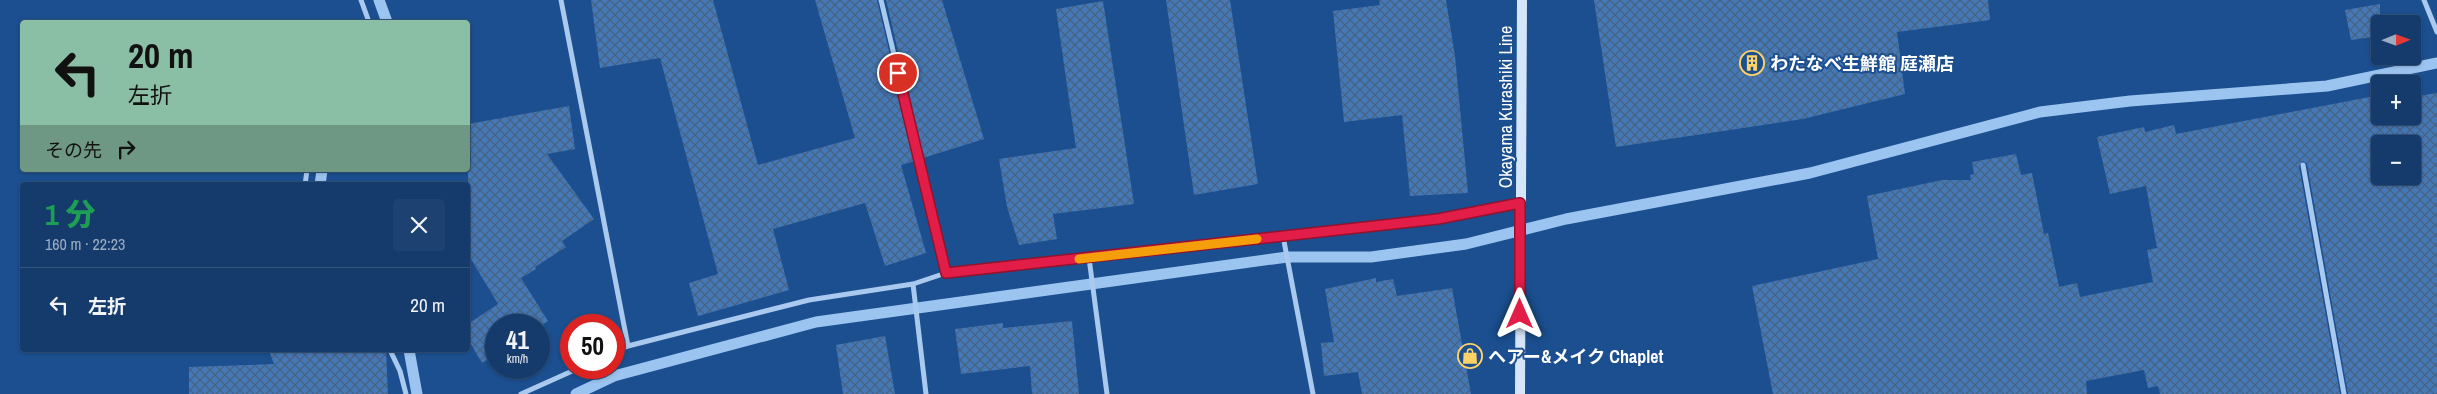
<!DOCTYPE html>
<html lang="ja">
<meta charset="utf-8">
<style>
body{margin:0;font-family:"Archivo Narrow","Noto Sans JP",sans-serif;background:#1d4271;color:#f1f3f6;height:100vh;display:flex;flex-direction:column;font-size:19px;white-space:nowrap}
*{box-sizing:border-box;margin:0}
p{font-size:16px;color:#9dadc1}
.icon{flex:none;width:28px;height:28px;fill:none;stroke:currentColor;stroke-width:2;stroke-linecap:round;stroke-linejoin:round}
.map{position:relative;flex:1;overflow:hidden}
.details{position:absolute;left:20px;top:182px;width:450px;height:170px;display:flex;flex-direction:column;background:#143b6b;border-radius:5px;box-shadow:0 1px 4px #0004,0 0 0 1px #33557e}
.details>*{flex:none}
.hud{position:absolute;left:20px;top:20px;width:450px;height:152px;border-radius:5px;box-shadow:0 1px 4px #0004,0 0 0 1px #33557e;background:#8abfa5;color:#111;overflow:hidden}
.needle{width:32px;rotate:89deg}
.controls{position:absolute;left:2371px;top:15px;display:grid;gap:10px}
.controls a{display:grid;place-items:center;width:50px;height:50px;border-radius:5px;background:#143b6b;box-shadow:0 1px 4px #0004,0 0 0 1px #33557e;font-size:25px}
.speed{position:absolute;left:485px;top:314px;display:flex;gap:10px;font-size:25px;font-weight:700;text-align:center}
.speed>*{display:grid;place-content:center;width:65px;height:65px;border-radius:50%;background:#143b6b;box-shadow:0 1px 4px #0004,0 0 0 1px #33557e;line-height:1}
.speed small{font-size:12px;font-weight:400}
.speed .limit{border:8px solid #d22;background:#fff;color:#111}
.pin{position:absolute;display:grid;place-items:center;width:42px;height:42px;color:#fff;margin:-21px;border:2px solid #fff;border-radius:50%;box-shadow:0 1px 5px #0007}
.me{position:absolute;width:55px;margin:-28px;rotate:0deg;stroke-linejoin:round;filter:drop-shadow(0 0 4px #0008)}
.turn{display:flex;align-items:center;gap:18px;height:105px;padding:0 25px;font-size:22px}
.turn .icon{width:65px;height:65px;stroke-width:2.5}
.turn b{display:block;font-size:35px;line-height:42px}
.then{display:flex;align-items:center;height:48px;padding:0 25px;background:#0003;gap:10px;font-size:19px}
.round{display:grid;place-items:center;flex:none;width:52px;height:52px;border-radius:5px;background:#1d4271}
.headline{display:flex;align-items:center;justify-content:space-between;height:85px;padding:0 25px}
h1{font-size:30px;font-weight:800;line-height:38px;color:#1e9e55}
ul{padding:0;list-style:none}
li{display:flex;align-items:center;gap:15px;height:75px;padding:0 25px;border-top:1px solid #33557e}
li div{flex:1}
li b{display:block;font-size:19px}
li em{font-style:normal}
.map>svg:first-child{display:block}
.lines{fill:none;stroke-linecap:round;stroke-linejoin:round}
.stream{stroke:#9cc4f0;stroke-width:11}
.building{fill:url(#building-cross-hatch);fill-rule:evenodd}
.street{stroke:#a9c9ee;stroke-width:5}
.secondary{stroke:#d6e6fa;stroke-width:10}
.route-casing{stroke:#92132f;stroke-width:12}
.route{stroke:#e11d48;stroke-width:9}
.slow{stroke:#f59e0b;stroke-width:9}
.labels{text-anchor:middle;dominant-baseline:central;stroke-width:4;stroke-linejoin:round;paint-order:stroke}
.poi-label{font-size:18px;font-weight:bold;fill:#fff;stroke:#1b4f8f;text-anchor:start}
.street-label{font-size:18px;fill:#fff;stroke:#1b4f8f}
</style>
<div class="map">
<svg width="2437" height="394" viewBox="0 0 2437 394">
<defs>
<pattern id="building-cross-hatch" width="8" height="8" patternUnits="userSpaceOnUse" patternTransform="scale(1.25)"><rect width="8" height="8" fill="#4478b7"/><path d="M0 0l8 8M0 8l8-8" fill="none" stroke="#486282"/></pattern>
</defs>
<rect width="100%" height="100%" fill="#1b4f8f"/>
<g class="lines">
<path class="stream" d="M379,0L387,22
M320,185L322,170
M409,350L417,394
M576,394L614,376L816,322L1287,257H1371L1466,244L1566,219L1810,173L2040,112L2130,101L2327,86L2437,63"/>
</g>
<path class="building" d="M591,0H713L758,165L855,138L815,0H877L915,161L901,165L926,253L885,266L865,203L773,229L789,290L698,316L689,283L718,274L660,58L600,68Z
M886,0H942L984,139L923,158Z
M1166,0H1230L1258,184L1194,195Z
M1379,0H1446L1455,56L1468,193L1410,196L1402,115L1344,122L1333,11L1380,5Z
M1594,0H1988L1990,20L1897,32L1905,94L1803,119L1616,147Z
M1103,1L1134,204L1053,214L1057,239L1019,245L1007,207L999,159L1076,148L1056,9Z
M2380,4V36L2351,40L2345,10Z
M2437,93V394H2348L2307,164L2303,161L2299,166L2340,394H2160L2158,386L2148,388L2144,370L2086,381L2087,394H1773L1752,286L1878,259L1867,196L1942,180H1971L1970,175L1974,174L1972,162L2016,154L2021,175L2032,173L2044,234L2048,233L2059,287L2077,283L2080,297L2153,282L2147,250L2157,248L2146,186L2110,194L2097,137L2144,127L2145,132L2174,125L2176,134L2380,95V116H2412V97ZM2380,144H2412V176H2380Z
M569,106L575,149L547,154L594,219L562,241L566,247L535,267L536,269L521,278L548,321L539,327L496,325V354L482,363L468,339V324L498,304L468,254V124Z
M1376,278V282L1393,279L1397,296L1452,288L1471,394H1362L1358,372L1324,376L1321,343L1334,342L1325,289Z
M1072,321L1079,394H1032L1030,366L961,374L955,329L1003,323V328Z
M885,336L895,394H843L836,345Z
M269,350H386L388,394H189V367L274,364Z"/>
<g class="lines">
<path class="street" d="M361,0L369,22
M561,0L628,346
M881,0L946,273
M2424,0L2437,32
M2303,165L2344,394
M305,185L307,170
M1283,236L1313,394
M1089,258L1107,394
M913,284L926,394
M390,350L400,371L406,394
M614,352L628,346L809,300L913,284L946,273L1439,219L1520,203
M521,394L579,368"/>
<path class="secondary" d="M1520,394L1522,0"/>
</g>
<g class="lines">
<defs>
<path id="route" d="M898,73L946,273L1438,219L1520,203V314"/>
</defs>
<use href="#route" class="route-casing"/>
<use href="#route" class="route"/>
<path class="slow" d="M1079,259L1257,239"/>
</g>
<defs>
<symbol id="building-ring" viewBox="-11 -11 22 22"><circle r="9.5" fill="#1b4f8f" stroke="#ffd166" stroke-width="1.5"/><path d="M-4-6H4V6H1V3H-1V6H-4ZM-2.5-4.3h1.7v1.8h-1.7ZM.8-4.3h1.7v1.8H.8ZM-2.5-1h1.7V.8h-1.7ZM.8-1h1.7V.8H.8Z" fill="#ffd166"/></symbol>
<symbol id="shop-ring" viewBox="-11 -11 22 22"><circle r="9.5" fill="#1b4f8f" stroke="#ffd166" stroke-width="1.5"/><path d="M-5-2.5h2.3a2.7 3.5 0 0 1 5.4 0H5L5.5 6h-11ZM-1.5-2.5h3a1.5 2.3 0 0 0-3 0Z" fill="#ffd166"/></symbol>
</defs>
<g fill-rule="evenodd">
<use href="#building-ring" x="1738" y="49" width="28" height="28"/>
<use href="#shop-ring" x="1456" y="342" width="28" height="28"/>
</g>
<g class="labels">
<g class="poi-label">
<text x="1770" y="63">わたなべ生鮮館 庭瀬店</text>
<text x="1488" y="356">ヘアー&amp;メイク Chaplet</text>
</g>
<g class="street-label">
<text transform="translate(1505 107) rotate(-90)">Okayama Kurashiki Line</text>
</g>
</g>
</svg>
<div class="controls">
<a><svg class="needle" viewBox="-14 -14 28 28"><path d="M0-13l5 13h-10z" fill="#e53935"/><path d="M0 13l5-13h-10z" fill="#9dadc1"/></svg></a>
<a>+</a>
<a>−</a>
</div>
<div class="speed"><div>41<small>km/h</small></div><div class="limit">50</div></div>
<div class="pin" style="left:898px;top:73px;background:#d93025"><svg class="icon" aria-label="arrive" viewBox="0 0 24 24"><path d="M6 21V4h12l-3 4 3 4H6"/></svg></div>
<svg class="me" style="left:1520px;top:314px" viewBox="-20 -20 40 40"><path d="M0-17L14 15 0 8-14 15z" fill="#e11d48" stroke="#fff" stroke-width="4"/></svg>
<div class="hud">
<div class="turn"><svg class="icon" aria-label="left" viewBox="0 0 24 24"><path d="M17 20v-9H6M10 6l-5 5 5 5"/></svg><div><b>20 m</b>左折</div></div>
<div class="then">その先<svg class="icon" aria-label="right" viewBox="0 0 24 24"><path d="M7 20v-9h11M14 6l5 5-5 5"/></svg></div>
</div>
<section class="details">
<div class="headline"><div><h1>1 分</h1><p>160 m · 22:23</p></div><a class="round"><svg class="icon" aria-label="close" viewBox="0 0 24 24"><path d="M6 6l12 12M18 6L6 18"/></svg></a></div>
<ul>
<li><svg class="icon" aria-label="left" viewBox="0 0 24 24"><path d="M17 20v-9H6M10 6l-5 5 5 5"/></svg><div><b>左折</b></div><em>20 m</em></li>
</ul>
</section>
</div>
